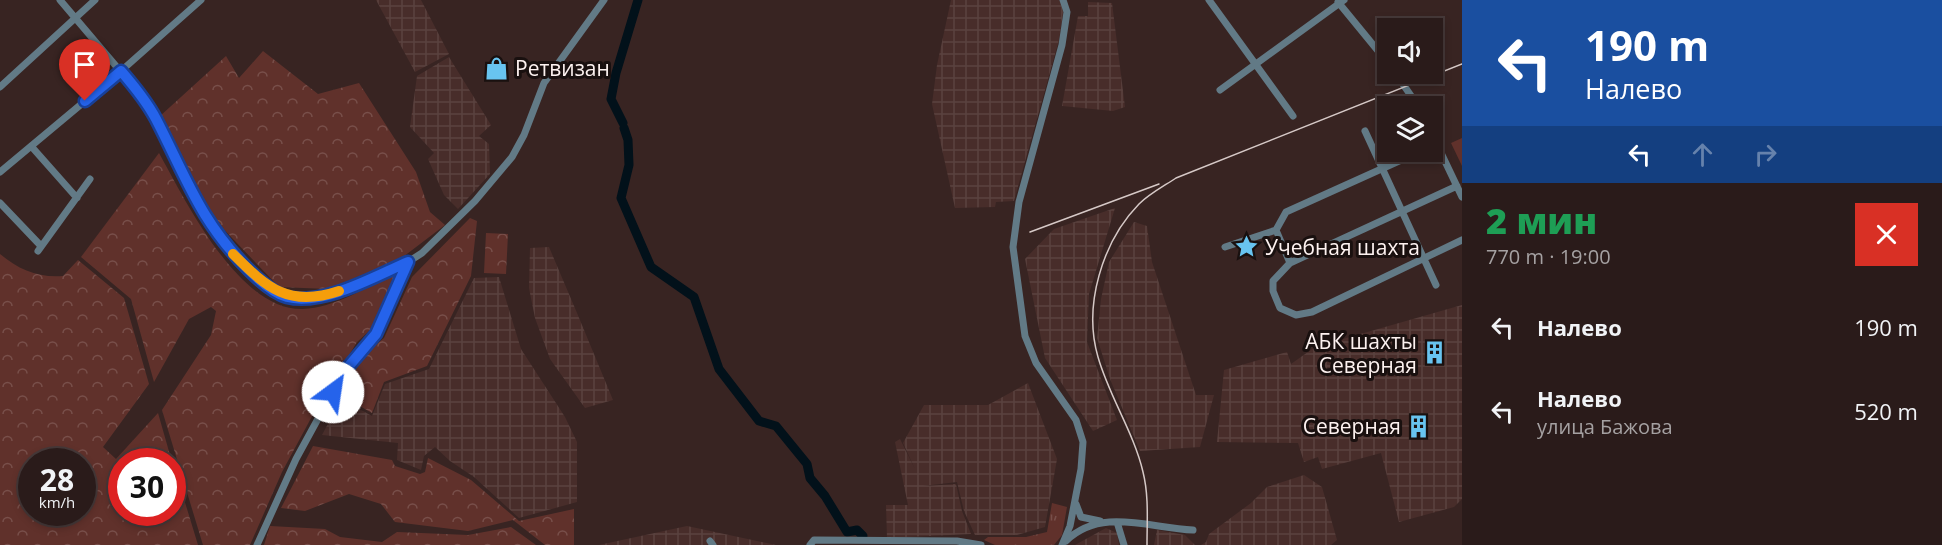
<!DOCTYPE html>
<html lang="ru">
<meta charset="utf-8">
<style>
body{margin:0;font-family:"Open Sans",sans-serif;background:#322423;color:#f1f3f6;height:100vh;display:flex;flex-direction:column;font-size:22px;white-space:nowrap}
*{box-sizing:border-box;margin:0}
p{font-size:20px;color:#a5a1a2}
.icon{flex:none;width:33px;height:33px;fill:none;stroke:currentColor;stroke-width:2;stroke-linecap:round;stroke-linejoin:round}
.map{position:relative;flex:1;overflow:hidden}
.details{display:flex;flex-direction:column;background:#2a1b1a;width:480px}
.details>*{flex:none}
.banner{background:#1a4fa0;color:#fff;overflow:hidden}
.buttons{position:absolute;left:1377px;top:18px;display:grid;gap:12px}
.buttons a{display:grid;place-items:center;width:66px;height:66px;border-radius:0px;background:#2a1b1a;box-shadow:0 3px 9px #0003,0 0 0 2px #463939;font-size:30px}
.speed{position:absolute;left:18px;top:448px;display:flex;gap:12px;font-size:30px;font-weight:700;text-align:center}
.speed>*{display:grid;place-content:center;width:78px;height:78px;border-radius:50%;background:#2a1b1a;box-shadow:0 3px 9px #0003,0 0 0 2px #463939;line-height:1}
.speed small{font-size:15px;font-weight:400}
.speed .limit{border:9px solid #d22;background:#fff;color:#111}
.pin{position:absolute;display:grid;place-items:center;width:51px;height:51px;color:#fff;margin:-62px -26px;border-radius:50% 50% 50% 0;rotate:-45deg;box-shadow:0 0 6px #0007}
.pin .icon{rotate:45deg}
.me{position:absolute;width:66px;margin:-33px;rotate:31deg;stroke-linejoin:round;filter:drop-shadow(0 0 4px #0008)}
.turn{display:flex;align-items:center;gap:21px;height:126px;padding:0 24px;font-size:27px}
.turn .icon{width:78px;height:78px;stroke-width:2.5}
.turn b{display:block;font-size:42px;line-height:51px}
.lanes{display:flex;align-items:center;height:57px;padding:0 24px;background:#0003;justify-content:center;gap:30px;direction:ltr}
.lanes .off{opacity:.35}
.round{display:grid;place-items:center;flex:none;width:63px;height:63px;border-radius:0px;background:#322423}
.overview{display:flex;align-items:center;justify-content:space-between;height:102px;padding:0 24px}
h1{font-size:36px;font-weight:800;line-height:45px;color:#1e9e55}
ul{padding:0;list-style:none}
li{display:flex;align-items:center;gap:18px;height:84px;padding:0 24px}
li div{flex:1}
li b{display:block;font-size:22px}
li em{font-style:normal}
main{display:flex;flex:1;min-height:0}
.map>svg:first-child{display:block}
.industrial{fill:url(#industrial-grid)}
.grass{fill:url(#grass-tufts)}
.forest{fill:url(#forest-crowns);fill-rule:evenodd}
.pitch{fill:#60312b}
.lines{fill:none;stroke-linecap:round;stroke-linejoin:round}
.river{stroke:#02111a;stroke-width:9}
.minor{stroke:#627a86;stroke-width:7}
.rail{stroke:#d6c9c7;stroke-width:1.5}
.route-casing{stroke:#184099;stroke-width:15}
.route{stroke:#2563eb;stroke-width:10}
.slow{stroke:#f59e0b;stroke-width:10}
.labels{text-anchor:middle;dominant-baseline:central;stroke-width:6;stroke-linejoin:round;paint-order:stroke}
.poi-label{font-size:21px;fill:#fdf2f0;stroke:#19100f;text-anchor:start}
</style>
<main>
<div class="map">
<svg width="1462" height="545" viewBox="0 0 1462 545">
<defs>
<pattern id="industrial-grid" width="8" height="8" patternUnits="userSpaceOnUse" patternTransform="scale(1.5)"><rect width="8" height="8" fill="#482d2a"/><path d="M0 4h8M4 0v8" fill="none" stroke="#5a423f"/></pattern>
<pattern id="grass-tufts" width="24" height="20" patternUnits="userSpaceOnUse" patternTransform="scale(1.5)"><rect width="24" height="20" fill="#60312b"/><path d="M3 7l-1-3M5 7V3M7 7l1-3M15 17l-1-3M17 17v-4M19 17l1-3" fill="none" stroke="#784f4a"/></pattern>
<pattern id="forest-crowns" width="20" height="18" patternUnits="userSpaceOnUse" patternTransform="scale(1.5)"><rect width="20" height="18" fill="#60312b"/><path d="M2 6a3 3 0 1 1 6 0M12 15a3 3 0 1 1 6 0" fill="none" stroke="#784f4a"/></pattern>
</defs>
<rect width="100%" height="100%" fill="#382422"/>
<path class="industrial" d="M376,0H421L449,54L415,72Z
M951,0H1060L1063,12L1059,40L1014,201L996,202L995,207L955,208L932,104L937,65Z
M1088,2L1112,3L1125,107L1113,111L1062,106L1078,16H1088Z
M449,57L491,125L479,136L489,144L490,174L458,209L444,195L428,159L434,153L410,127L417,76Z
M1115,208L1089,294L1087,342L1117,420L1093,431L1045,358L1025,259L1054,229Z
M1134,222L1147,226L1152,262L1196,395H1214L1200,447L1140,451L1110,379L1097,338L1101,299L1109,262Z
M549,247L577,313L613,400L585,408L550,359L535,318L529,288L530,248Z
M499,277L521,349L565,417L577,442V502L519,518L474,477L450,461L435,447L424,456L421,470L397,460L398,443L322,435L341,399L372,416L385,384L429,369L474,278Z
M1462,305V499L1454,507L1399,522L1381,453L1322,469L1318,457L1304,462L1298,443L1217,442L1224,370L1287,352L1291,364L1315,347Z
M1028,383L1057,459L1045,527L1017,535H975L964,511L957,482L923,486L956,484L962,511L971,534L887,538L886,505H908L895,442L900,439L915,469L903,443L924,405H988Z
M1304,475L1322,487L1337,540L1331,545H1201L1206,542L1209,534L1251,503L1267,487Z
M687,526L776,545H599Z
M1106,528L1117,533L1119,545H1075Z
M1157,530L1185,535L1195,545H1154Z"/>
<path class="grass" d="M1052,503L1067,507L1062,535L1054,545H995L984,540L988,537H1026L1047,532Z"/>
<path class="forest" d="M263,51L318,94L359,83L416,172L430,212L445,225L399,260L328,289L279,287L211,216L159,117L226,56L239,78Z
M159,153C185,200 239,311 303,309C334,308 366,287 394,275L398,278L376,325L357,342L310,420L282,472L250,545H203L162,410L211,335L216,311L211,307L189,319L154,382L131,299L81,257Z
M470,218L477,221L471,276L427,366L384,382L372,413L342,396L350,374L365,354L384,338L412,277Z
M486,233L508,234L506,274L484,273Z
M0,254C19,270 39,278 63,276L78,260L124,298L149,384L103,447L116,459L158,413L172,462H122V513H172L173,463L198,545H0ZM32,462H82V513H32Z
M313,446L392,460L395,466L420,474L425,472L428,458L471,480L519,521L574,509V545H545L513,520L468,531L395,522L381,504L349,494L305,511L281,508Z
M270,526L325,529L340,537L382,542L397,532L468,535L511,527L536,545H264Z"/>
<path class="pitch" d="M1462,138V166L1451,143Z"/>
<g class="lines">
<path class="river" d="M623,123L611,99L616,73L638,0
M624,128L628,140L629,165L621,198L651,267L694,297L719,369L759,421L776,426L807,464L810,478L825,496L847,532L857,530L863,536"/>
<path class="minor" d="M60,0L138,92L157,121L198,207L229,250L275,291L286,297H301L337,293L408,262L422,253L475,201L512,157L524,135L544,83L604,0
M1209,0L1293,116
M1338,2L1388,63
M1396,74L1418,106
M0,87L95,0
M1220,90L1344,0
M1365,131L1436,285
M1432,134L1462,197
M31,146L77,198
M0,172L121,71L201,0
M1457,186L1290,263L1273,281V291L1280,308L1296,315L1312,312L1462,240
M0,203L41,246
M1276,230L1290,263
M1225,247L1276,230L1286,212L1419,152
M38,251L90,179
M1076,504L1081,517L1100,521
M1117,522L1124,545
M710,541L713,545
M1066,541C1101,507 1149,528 1193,530
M257,545L296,459L343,373L377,334L408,262
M810,545L814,540L957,541L981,545
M1062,545L1070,526L1081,469L1083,442L1076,420L1036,363L1025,336L1013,247L1019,202L1062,45L1067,12L1063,0"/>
<path class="rail" d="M1030,232L1159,184
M1147,545C1147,521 1149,496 1143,472C1134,433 1109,396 1098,357C1083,306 1102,242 1139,204C1149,194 1164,186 1176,178L1462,64"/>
</g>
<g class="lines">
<defs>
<path id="route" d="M85,101L121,71C134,86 147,102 156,119C187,179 200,221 249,270C259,280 273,293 287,297C324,306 375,276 408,262L376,334L343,373L333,392"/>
</defs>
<use href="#route" class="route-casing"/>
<use href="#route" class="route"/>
<path class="slow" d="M233,254C267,288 289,308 339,291"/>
</g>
<defs>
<symbol id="shop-bare" viewBox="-9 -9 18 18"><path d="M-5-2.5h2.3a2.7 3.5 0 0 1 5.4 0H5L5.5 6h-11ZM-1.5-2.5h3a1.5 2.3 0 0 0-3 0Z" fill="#68c4f0" stroke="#19100f" stroke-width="2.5" paint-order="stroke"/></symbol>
<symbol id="sight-bare" viewBox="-9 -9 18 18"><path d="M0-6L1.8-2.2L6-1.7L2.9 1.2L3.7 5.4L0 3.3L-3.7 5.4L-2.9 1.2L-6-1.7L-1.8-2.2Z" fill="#68c4f0" stroke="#19100f" stroke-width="2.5" paint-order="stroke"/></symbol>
<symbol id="building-bare" viewBox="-9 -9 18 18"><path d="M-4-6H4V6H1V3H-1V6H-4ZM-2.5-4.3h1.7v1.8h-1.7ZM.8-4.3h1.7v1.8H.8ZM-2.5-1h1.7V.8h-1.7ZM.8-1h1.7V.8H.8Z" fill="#68c4f0" stroke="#19100f" stroke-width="2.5" paint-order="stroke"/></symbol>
</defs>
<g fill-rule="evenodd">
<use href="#shop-bare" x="480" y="52" width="33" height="33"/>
<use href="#sight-bare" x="1230" y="230" width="33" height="33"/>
<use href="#building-bare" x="1418" y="336" width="33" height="33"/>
<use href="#building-bare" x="1402" y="410" width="33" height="33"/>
</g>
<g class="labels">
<g class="poi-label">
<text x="515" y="68">Ретвизан</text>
<text x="1265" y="247">Учебная шахта</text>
<text x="1417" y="341" text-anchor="end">АБК шахты<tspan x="1417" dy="24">Северная</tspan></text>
<text x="1401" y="426" text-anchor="end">Северная</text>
</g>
</g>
</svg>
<div class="buttons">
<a><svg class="icon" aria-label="sound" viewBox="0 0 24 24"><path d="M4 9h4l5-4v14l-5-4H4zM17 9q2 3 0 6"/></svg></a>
<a><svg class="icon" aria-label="layers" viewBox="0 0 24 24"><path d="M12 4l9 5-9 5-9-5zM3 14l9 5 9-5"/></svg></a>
</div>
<div class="speed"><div>28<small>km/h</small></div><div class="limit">30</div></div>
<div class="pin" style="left:85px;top:101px;background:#d93025"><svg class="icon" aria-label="arrive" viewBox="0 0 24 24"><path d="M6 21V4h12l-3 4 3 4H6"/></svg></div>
<svg class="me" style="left:333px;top:392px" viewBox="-20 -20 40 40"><circle r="19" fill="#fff"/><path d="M0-13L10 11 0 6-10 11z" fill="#2563eb"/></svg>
</div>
<section class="details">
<div class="banner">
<div class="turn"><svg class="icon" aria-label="left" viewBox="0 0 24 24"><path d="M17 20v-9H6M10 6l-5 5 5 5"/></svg><div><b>190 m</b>Налево</div></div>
<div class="lanes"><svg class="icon" aria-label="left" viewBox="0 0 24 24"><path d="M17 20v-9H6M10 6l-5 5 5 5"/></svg><svg class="icon off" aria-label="ahead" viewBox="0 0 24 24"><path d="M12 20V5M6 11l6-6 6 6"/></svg><svg class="icon off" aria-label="right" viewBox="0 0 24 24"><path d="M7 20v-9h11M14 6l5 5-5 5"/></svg></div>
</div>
<div class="overview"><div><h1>2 мин</h1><p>770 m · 19:00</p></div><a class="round" style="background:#d93025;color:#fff"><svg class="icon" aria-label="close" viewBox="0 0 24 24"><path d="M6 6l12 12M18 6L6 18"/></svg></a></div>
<ul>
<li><svg class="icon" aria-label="left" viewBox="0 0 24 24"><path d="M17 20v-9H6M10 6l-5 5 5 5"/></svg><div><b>Налево</b></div><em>190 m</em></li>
<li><svg class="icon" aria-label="left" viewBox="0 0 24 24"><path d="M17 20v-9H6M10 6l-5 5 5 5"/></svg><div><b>Налево</b><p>улица Бажова</p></div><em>520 m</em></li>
</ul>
</section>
</main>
